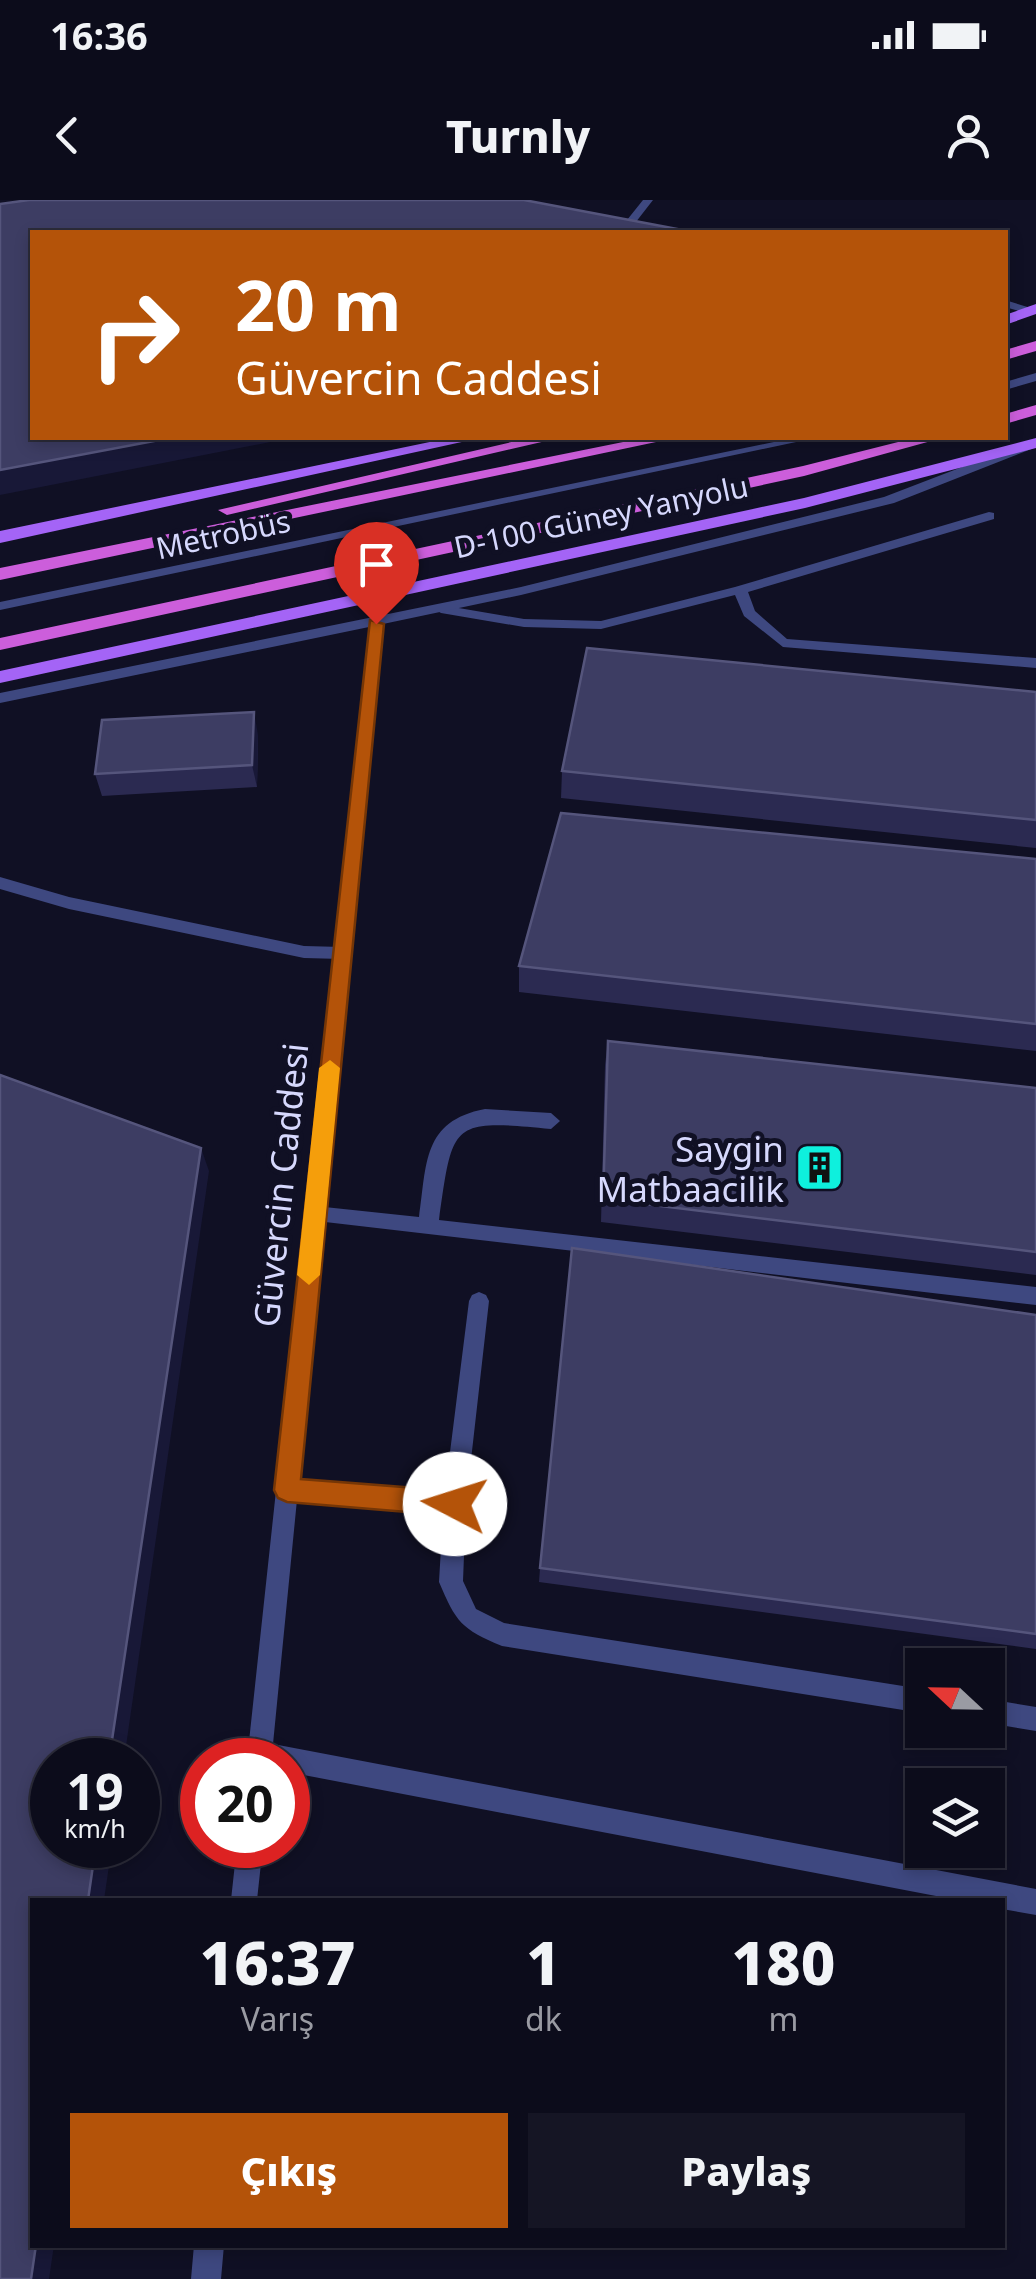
<!DOCTYPE html>
<html lang="tr">
<meta charset="utf-8">
<style>
body{margin:0;font-family:"Noto Sans",sans-serif;background:#151524;color:#f1f3f6;height:100vh;display:flex;flex-direction:column;font-size:38px;white-space:nowrap}
*{box-sizing:border-box;margin:0}
p{font-size:32px;color:#9a9ba3}
.icon{flex:none;width:55px;height:55px;fill:none;stroke:currentColor;stroke-width:2;stroke-linecap:round;stroke-linejoin:round}
.map{position:relative;flex:1;overflow:hidden}
.drawer{position:absolute;left:30px;top:1698px;width:975px;height:350px;display:flex;flex-direction:column;background:#0c0c1b;border-radius:0px;box-shadow:0 5px 15px #0003,0 0 0 2px #2c2c3a}
.drawer>*{flex:none}
.banner{position:absolute;left:30px;top:30px;width:978px;height:210px;border-radius:0px;box-shadow:0 5px 15px #0003,0 0 0 2px #2c2c3a;background:#b45309;color:#fff;overflow:hidden}
.needle{width:65px;rotate:292deg}
.tools{position:absolute;left:905px;top:1448px;display:grid;gap:20px}
.tools a{display:grid;place-items:center;width:100px;height:100px;border-radius:0px;background:#0c0c1b;box-shadow:0 5px 15px #0003,0 0 0 2px #2c2c3a;font-size:50px}
.speed{position:absolute;left:30px;top:1538px;display:flex;gap:20px;font-size:50px;font-weight:700;text-align:center}
.speed>*{display:grid;place-content:center;width:130px;height:130px;border-radius:50%;background:#0c0c1b;box-shadow:0 5px 15px #0003,0 0 0 2px #2c2c3a;line-height:1}
.speed small{font-size:25px;font-weight:400}
.speed .limit{border:15px solid #d22;background:#fff;color:#111}
.pin{position:absolute;display:grid;place-items:center;width:85px;height:85px;color:#fff;margin:-102px -42px;border-radius:50% 50% 50% 0;rotate:-45deg;box-shadow:0 0 10px #0007}
.pin .icon{rotate:45deg}
.me{position:absolute;width:110px;margin:-55px;rotate:275deg;stroke-linejoin:round;filter:drop-shadow(0 0 8px #0008)}
.turn{display:flex;align-items:center;gap:35px;height:210px;padding:0 40px;font-size:45px}
.turn .icon{width:130px;height:130px;stroke-width:2.5}
.turn b{display:block;font-size:70px;line-height:85px}
.eta{display:flex;justify-content:space-evenly;align-items:center;height:170px;text-align:center}
.eta b{font-size:60px;font-weight:800;line-height:70px}
.button{display:flex;gap:20px;margin-top:auto;padding:20px 40px}
.button a{flex:1;height:115px;border-radius:0px;background:#b45309;color:#fff;font-size:40px;font-weight:800;line-height:115px;text-align:center}
.button a+a{background:#151524;color:#f1f3f6}
.status{display:flex;justify-content:space-between;align-items:center;height:70px;padding:0 50px;background:#0c0c1b;direction:ltr}
.status svg{height:28px;fill:currentColor}
header{display:flex;justify-content:space-between;align-items:center;height:130px;padding:0 40px;background:#0c0c1b;font-size:45px;font-weight:800}
.map>svg:first-child{display:block}
.lines{fill:none;stroke-linecap:round;stroke-linejoin:round}
.service{fill:#3e4880;fill-rule:evenodd}
.minor{fill:#3e4880;fill-rule:evenodd}
.primary{fill:#a464f6;fill-rule:evenodd}
.trunk{fill:#cc5edb;fill-rule:evenodd}
.wall{fill:#2b2a51}
.shaded-wall{fill:#181837}
.building{fill:#3d3d63;stroke:#55557c;stroke-width:2.5}
.route{fill:#b45309;stroke:#753606;stroke-width:2.5}
.slow{fill:#f59e0b}
.labels{text-anchor:middle;dominant-baseline:central;stroke-width:10;stroke-linejoin:round;paint-order:stroke}
.far-street-label{font-size:30px;fill:#d6d8fd;stroke:#101024}
.poi-label{font-size:35px;fill:#d6d8fd;stroke:#101024;text-anchor:end}
.street-label{font-size:35px;fill:#d6d8fd;stroke:#101024}
</style>
<div class="status"><b>16:36</b><svg viewBox="0 0 49 12"><path d="M0 12V9h3v3zM5 12V6h3v6zM10 12V3h3v9zM15 12V0h3v12zM26 1h20v11H26zM47 4h2v5h-2z"/></svg></div>
<header><svg class="icon" aria-label="back" viewBox="0 0 24 24"><path d="M15 5l-7 7 7 7"/></svg>Turnly<svg class="icon" aria-label="person" viewBox="0 0 24 24"><circle cx="12" cy="8" r="4"/><path d="M4 21q1-7 8-7t8 7"/></svg></header>
<div class="map">
<svg width="1036" height="2079" viewBox="0 0 1036 2079">
<rect width="100%" height="100%" fill="#101024"/>
<g class="lines">
<path class="service" d="M643,0H653L632,27H624L623,25Z
M1036,173V181L1005,190V182Z
M793,238H815L0,410V402Z
M989,312L994,313V319L748,392L755,411L787,439L1036,458V468L783,447L744,416L735,395L601,429L524,427L441,413L434,409L441,405L524,419L601,421L735,387Z
M0,677L69,697L304,746L342,747L351,753L342,759L304,758L69,709L0,689Z
M485,909L551,913L560,921L551,929C450,919 453,922 439,1020L1036,1087V1105L308,1020L305,1014L308,1008L315,1006L419,1017C427,964 422,921 485,909Z
M479,1092L486,1095L489,1101L466,1304L463,1381L476,1409L504,1423L922,1489V1513L502,1446C461,1429 456,1422 439,1382L443,1314L279,1297L276,1289L279,1281L287,1278L445,1292L469,1101L472,1095Z
M988,1499L1036,1507V1531L988,1523Z"/>
<path class="minor" d="M1005,100L1034,109L1036,111L1030,114L1005,107Z
M1030,241L1036,245L1034,248L894,303L521,395L383,424L273,1544L1036,1689V1715L1002,1709V1700H957L288,1572V1560H247L369,427L0,503V493L521,387L884,297Z
M237,1645H263L257,1700H231Z
M194,2045H224L221,2079H191Z"/>
<path class="primary" d="M1036,104V114L1005,125V115Z
M449,238H480L0,343V331Z
M1036,238V248L805,308L0,483V471L804,298Z"/>
<path class="trunk" d="M1036,141V151L1005,160V150Z
M1036,205V215L1005,224V214Z
M529,238H559L227,315L218,310Z
M643,238H675L0,380V368Z
M914,238H942L804,276L0,450V438L803,266Z"/>
</g>
<path class="wall" d="M1036,492V648L561,598L562,571Z
M258,535L257,587L102,596L95,574Z
M1036,659V851L519,792V766Z
M608,841L1036,888V1075L601,1022L605,865Z
M1036,1115V1449L539,1382L540,1368Z"/>
<path class="shaded-wall" d="M170,238H291L0,295V270Z
M254,512L258,535L257,587L252,565Z
M201,948L209,971L124,1560H109Z
M96,1645H112L104,1700H88Z
M36,2045H54L49,2079H31Z"/>
<path class="building" d="M29,0H524L693,32H32V238H170L0,270V4Z
M587,448L1036,492V620L562,571Z
M254,512L252,565L95,574L102,520Z
M561,613L1036,659V824L519,766Z
M608,841L1036,888V1052L603,999Z
M0,875L201,948L109,1560H52V1645H96L88,1700H32V2045H36L31,2079H0Z
M572,1048L1036,1115V1434L540,1368Z"/>
<path class="route" d="M370,420L384,424L301,1279L455,1291L464,1295L468,1304L464,1312L455,1316L287,1302L278,1298L274,1290Z"/>
<path class="slow" d="M330,860L340,868L320,1075L309,1085L297,1075L319,868Z"/>
<defs>
<symbol id="building-square" viewBox="-11 -11 22 22"><rect x="-9" y="-9" width="18" height="18" rx="4" fill="#0ef0dd" stroke="#101024"/><path d="M-4-6H4V6H1V3H-1V6H-4ZM-2.5-4.3h1.7v1.8h-1.7ZM.8-4.3h1.7v1.8H.8ZM-2.5-1h1.7V.8h-1.7ZM.8-1h1.7V.8H.8Z" fill="#111"/></symbol>
</defs>
<g fill-rule="evenodd">
<use href="#building-square" x="792" y="940" width="55" height="55"/>
</g>
<g class="labels">
<g class="far-street-label">
<text transform="translate(601 316) rotate(-12)">D-100 Güney Yanyolu</text>
<text transform="translate(223 334) rotate(-12)">Metrobüs</text>
</g>
<g class="poi-label">
<text x="784" y="948">Saygin<tspan x="784" dy="40">Matbaacilik</tspan></text>
</g>
<g class="street-label">
<text transform="translate(280 985) rotate(-84)">Güvercin Caddesi</text>
</g>
</g>
</svg>
<div class="tools">
<a><svg class="needle" viewBox="-14 -14 28 28"><path d="M0-13l5 13h-10z" fill="#e53935"/><path d="M0 13l5-13h-10z" fill="#9a9ba3"/></svg></a>
<a><svg class="icon" aria-label="layers" viewBox="0 0 24 24"><path d="M12 4l9 5-9 5-9-5zM3 14l9 5 9-5"/></svg></a>
</div>
<div class="speed"><div>19<small>km/h</small></div><div class="limit">20</div></div>
<div class="pin" style="left:376px;top:424px;background:#d93025"><svg class="icon" aria-label="arrive" viewBox="0 0 24 24"><path d="M6 21V4h12l-3 4 3 4H6"/></svg></div>
<svg class="me" style="left:455px;top:1304px" viewBox="-20 -20 40 40"><circle r="19" fill="#fff"/><path d="M0-13L10 11 0 6-10 11z" fill="#b45309"/></svg>
<div class="banner">
<div class="turn"><svg class="icon" aria-label="right" viewBox="0 0 24 24"><path d="M7 20v-9h11M14 6l5 5-5 5"/></svg><div><b>20 m</b>Güvercin Caddesi</div></div>
</div>
<section class="drawer">
<div class="eta">
<div><b>16:37</b><p>Varış</p></div>
<div><b>1</b><p>dk</p></div>
<div><b>180</b><p>m</p></div>
</div>
<div class="button"><a>Çıkış</a><a>Paylaş</a></div>
</section>
</div>
